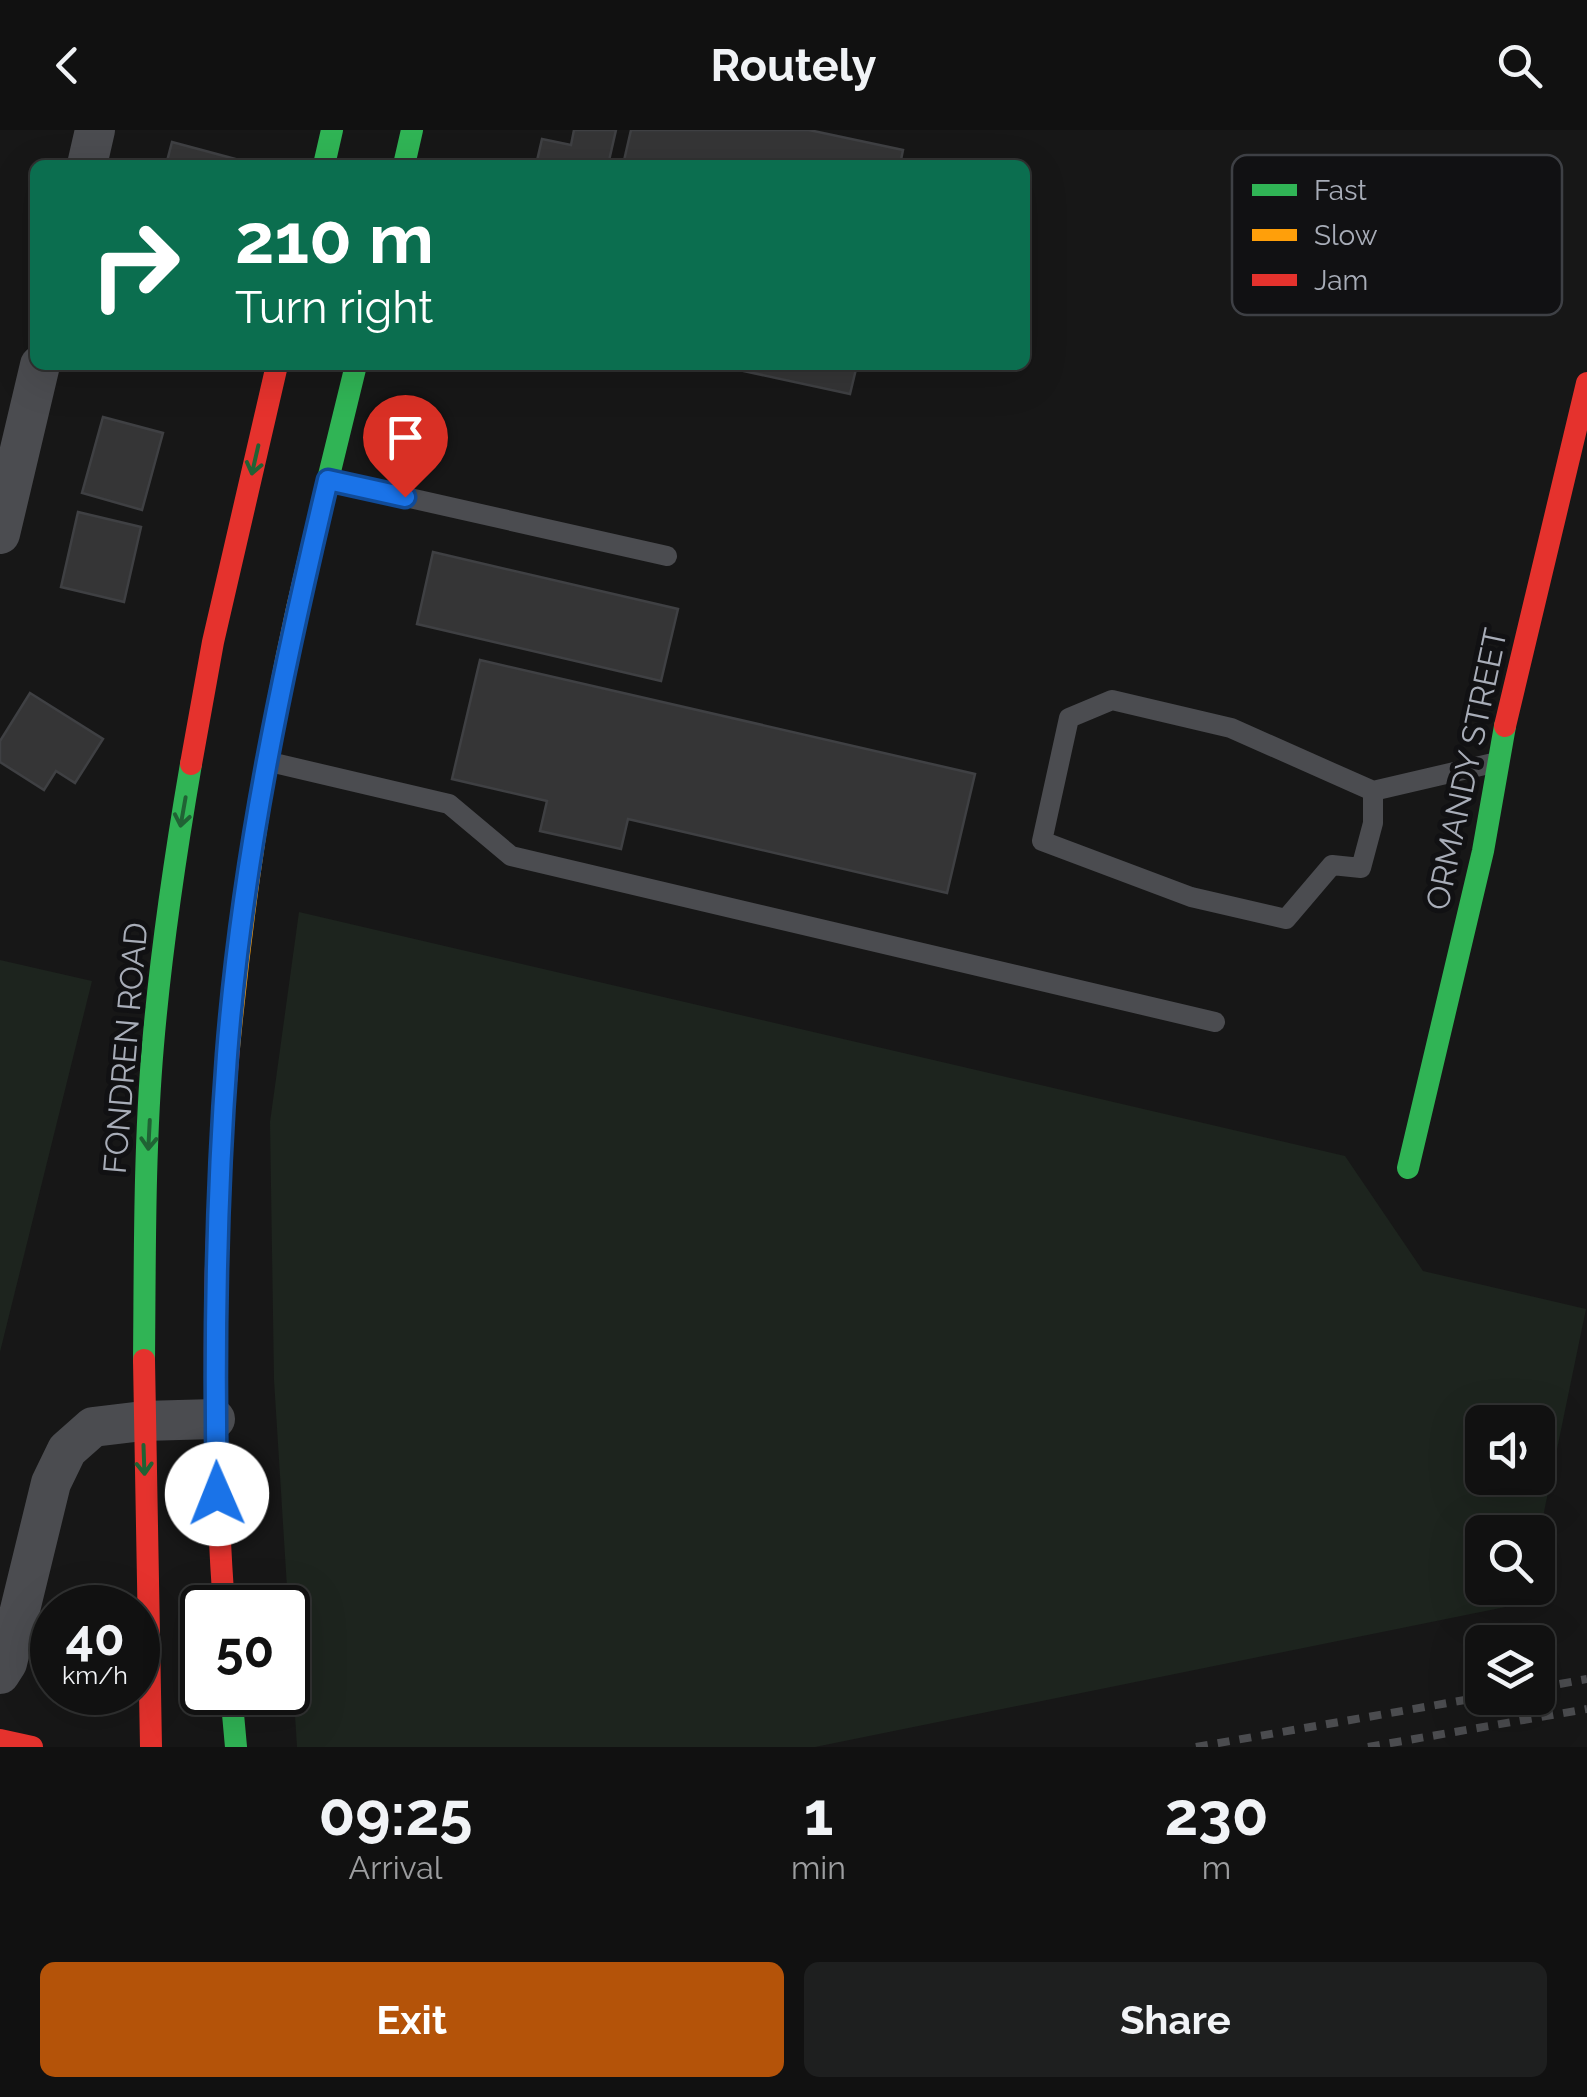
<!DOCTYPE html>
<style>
body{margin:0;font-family:Raleway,sans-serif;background:#1e1f1f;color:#f1f3f6;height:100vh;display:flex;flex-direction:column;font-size:38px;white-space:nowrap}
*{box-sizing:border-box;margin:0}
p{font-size:32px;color:#9c9d9f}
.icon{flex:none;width:55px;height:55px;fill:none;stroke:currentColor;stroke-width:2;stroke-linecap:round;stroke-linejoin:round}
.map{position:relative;height:1617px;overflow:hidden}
.sheet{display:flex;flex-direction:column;background:#111;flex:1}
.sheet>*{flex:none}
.banner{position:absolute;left:30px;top:30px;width:1000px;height:210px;border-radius:15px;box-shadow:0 10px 40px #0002,0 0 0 2px #303131;background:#0b6e4f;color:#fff;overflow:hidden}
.tools{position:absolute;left:1465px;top:1275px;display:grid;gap:20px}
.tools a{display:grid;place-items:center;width:90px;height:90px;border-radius:15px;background:#111;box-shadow:0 10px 40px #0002,0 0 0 2px #303131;font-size:50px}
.speed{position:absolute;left:30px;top:1455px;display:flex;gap:20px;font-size:50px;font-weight:700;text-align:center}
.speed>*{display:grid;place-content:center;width:130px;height:130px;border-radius:50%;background:#111;box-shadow:0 10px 40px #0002,0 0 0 2px #303131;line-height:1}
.speed small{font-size:25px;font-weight:400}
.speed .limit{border:5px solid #111;border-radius:15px;background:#fff;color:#111}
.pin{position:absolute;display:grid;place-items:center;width:85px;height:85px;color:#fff;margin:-102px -42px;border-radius:50% 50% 50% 0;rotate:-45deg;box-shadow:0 0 10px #0007}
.pin .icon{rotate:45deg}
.me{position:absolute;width:110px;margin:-55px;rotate:359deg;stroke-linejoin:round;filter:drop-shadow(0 0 8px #0008)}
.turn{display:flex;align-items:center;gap:35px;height:210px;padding:0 40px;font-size:45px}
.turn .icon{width:130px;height:130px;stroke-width:2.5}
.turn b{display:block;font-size:70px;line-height:85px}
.eta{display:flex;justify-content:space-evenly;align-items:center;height:170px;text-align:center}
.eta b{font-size:60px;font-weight:700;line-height:70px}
.action{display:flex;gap:20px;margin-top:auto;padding:20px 40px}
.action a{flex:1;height:115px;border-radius:15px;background:#b45309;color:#fff;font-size:40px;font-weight:700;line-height:115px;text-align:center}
.action a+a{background:#1e1f1f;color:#f1f3f6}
header{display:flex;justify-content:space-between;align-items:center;height:130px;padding:0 40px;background:#111;font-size:45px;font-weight:700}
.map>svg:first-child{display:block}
.green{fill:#1d241e;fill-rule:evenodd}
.building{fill:#353536;stroke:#3f4043;stroke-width:2.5}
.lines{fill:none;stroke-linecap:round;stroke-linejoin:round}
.lane{stroke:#4b4c50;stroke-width:20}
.street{stroke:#4b4c50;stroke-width:40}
.fast{stroke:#30b455;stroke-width:22}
.slow{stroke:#ff9f0a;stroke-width:22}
.jam{stroke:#e5322d;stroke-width:22}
.rail{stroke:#4b4c4f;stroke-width:8;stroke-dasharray:12 10;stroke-linecap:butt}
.oneway{stroke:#206234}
.route-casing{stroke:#114b97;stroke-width:25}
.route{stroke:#1a73e8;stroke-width:18}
.labels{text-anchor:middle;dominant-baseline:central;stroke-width:10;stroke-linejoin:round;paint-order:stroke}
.street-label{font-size:32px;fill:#a8adb8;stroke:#111113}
.key{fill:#111113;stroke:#3e4045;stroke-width:2.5}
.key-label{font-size:28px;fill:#a8adb8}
</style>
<header><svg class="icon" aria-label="back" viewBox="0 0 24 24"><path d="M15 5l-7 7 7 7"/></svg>Routely<svg class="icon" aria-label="search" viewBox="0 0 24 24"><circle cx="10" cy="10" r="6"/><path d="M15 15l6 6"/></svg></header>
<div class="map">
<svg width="1587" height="1617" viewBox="0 0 1587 1617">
<rect width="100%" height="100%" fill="#171717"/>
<path class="green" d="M299,782L1345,1026L1423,1141L1586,1179L1538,1411V1402H1482V1458H1528L1525,1473L815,1617H297L274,1250L270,992ZM1482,1292H1538V1348H1482Z
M0,830L92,851L0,1222Z"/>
<path class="building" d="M574,0H616L608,35H536L542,9L571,15Z
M631,0H809L903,20L900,35H623Z
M172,12L239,30L238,35H166Z
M716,235H857L850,264Z
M103,287L163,303L142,380L82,363Z
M78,382L141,397L124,472L61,457Z
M433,422L678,479L661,551L417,494Z
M480,530L975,644L947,763L628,689L621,719L540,701L547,671L452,649Z
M30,563L103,609L75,653L56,641L44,660L0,632V611Z"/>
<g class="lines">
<path class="lane" d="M330,350L667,426
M1112,570L1231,598L1373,661V693L1361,738L1332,735L1286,789L1191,767L1042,711L1069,588Z
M270,632L449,674L511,726L1215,892
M1373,661L1493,633"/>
<path class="street" d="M87,35L95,0
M0,404L40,235
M0,1544L7,1533L51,1353L67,1320L93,1297L143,1291L215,1289"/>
<path class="fast" d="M324,35L332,0
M404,35L412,0
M309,427L356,235
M1408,1038L1483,721L1505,596
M144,1230C145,1125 144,1020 153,915C161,821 175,727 191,634
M231,1562L236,1617"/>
<path class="slow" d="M229,918C245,753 270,588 309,427"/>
<path class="jam" d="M1505,596L1587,253
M191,634L213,512L277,235
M144,1230L151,1617
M224,1478C211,1291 211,1105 229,918
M0,1610L32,1617"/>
<path class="rail" d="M1538,1558L1587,1549
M1196,1617L1482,1567
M1368,1617L1587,1579"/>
</g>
<defs><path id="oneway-shaft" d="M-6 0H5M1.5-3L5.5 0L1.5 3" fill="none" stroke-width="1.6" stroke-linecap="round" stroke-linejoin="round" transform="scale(2.5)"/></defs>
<g class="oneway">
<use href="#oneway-shaft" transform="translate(255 330) rotate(103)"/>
<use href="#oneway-shaft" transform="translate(183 682) rotate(100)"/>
<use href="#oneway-shaft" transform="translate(149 1005) rotate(93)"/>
<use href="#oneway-shaft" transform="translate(144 1330) rotate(88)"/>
</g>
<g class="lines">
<defs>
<path id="route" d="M217,1364C214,1217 216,1071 227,925C242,730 283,539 328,350L405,367"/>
</defs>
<use href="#route" class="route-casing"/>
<use href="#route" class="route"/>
</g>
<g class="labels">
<g class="street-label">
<text transform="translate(1466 639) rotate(-78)">ORMANDY STREET</text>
<text transform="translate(125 918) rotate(-85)">FONDREN ROAD</text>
</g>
</g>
<rect x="1232" y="25" width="330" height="160" rx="15" class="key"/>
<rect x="1252" y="54" width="45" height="12" fill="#30b455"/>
<rect x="1252" y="99" width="45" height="12" fill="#ff9f0a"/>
<rect x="1252" y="144" width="45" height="12" fill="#e5322d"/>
<g class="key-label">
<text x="1314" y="70">Fast</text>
<text x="1314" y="115">Slow</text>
<text x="1314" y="160">Jam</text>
</g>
</svg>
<div class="tools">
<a><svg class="icon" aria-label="sound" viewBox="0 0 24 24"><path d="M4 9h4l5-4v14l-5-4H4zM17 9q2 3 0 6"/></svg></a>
<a><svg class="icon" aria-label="search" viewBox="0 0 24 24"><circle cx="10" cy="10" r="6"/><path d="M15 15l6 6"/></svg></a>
<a><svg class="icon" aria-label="layers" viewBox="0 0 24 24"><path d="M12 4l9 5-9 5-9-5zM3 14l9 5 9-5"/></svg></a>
</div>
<div class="speed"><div>40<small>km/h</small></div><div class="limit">50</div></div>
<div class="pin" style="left:405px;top:367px;background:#d93025"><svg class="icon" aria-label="arrive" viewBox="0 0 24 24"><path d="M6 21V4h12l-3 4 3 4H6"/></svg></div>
<svg class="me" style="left:217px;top:1364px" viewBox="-20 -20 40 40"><circle r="19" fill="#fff"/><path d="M0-13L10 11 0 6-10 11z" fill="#1a73e8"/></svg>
<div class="banner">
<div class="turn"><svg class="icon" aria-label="right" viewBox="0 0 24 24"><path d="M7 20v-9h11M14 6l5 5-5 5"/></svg><div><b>210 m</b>Turn right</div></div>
</div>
</div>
<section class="sheet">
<div class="eta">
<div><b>09:25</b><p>Arrival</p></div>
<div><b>1</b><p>min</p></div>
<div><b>230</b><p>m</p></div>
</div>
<div class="action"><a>Exit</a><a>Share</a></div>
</section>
